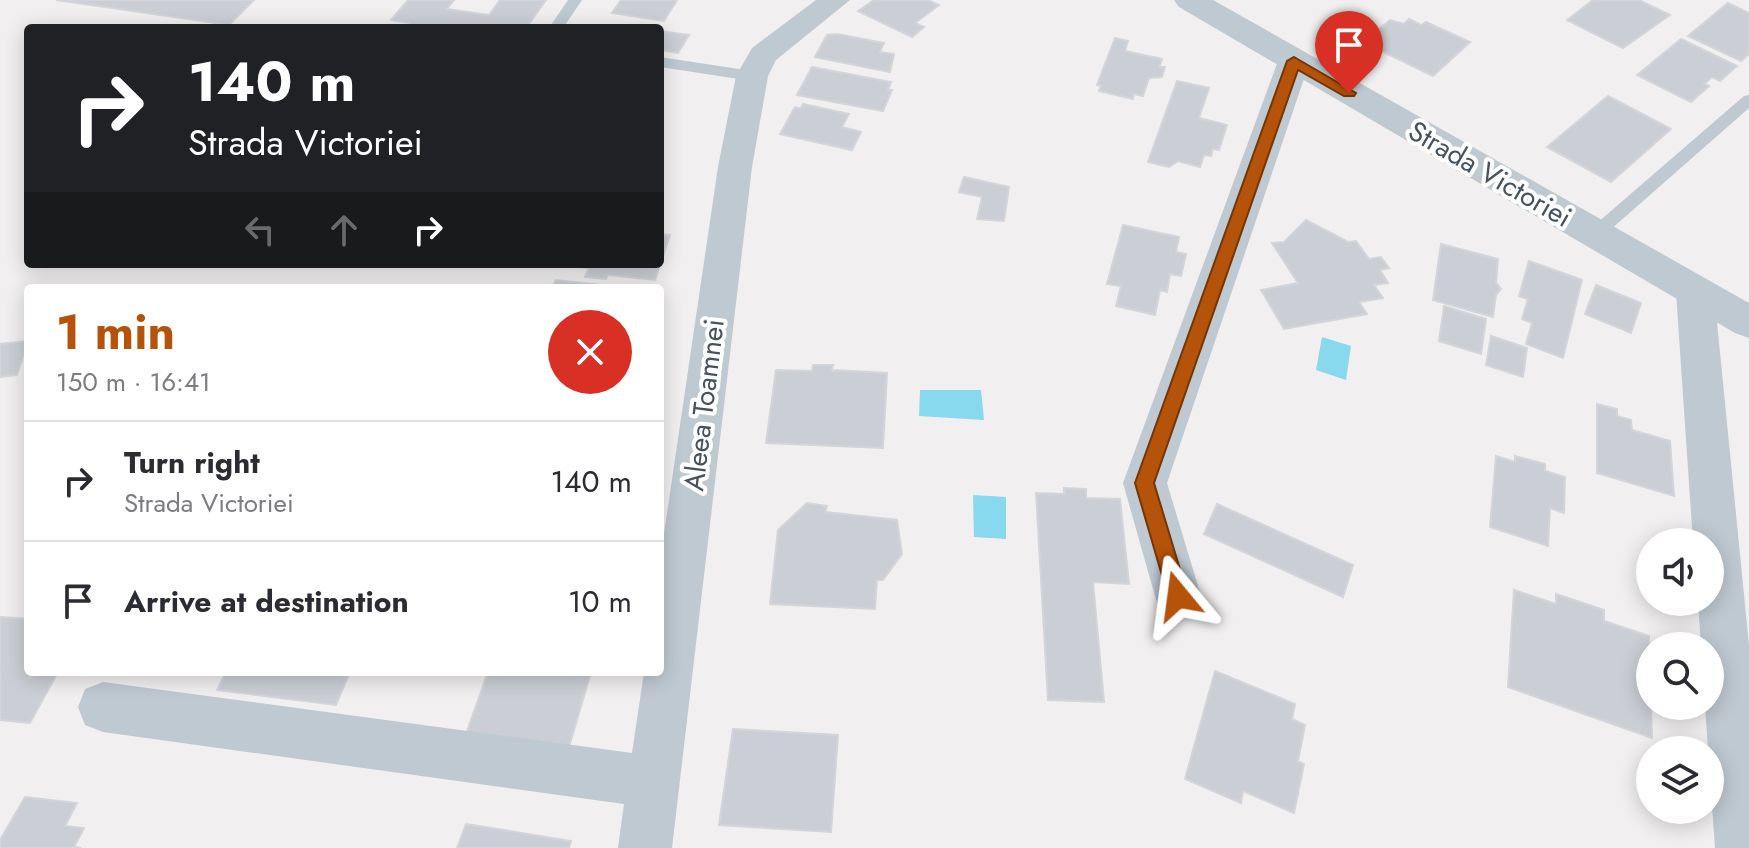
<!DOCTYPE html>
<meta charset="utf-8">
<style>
body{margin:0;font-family:Jost,sans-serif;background:#f2f2f3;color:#2b2b33;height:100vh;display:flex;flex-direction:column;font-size:30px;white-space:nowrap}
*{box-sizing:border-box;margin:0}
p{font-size:26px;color:#7c7c81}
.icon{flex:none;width:44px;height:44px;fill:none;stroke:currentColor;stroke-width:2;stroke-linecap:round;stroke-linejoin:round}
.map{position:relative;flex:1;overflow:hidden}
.details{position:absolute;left:24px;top:284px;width:640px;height:392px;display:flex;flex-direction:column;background:#fff;border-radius:8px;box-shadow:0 4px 20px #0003}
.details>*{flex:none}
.top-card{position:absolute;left:24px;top:24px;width:640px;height:244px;border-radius:8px;box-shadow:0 4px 20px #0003;background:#202124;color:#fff;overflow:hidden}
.buttons{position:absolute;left:1636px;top:528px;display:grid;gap:16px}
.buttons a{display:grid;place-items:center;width:88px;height:88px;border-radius:50%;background:#fff;box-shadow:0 4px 20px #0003;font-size:40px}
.pin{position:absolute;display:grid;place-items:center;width:68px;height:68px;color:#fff;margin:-82px -34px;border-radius:50% 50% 50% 0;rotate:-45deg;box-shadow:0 0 8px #0007}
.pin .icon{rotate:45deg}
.me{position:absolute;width:88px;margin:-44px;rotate:344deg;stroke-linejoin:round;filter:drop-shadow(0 0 6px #0008)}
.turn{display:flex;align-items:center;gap:28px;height:168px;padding:0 32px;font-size:36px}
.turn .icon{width:104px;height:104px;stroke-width:2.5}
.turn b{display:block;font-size:56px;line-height:68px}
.lanes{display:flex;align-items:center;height:76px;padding:0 32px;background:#0003;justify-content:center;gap:40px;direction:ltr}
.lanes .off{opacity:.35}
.round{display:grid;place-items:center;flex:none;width:84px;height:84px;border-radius:42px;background:#f2f2f3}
.head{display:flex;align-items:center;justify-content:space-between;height:136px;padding:0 32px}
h1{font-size:48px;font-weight:700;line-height:60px;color:#b45309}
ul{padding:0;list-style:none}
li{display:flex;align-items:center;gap:24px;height:120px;padding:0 32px;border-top:2px solid #e1e1e2}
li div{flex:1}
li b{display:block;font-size:30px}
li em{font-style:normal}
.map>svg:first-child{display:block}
.water{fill:#88d9ee}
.building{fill:#cbced4;stroke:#d3d5db;stroke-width:2}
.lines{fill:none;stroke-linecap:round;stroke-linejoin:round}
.service{fill:#bfc9d1;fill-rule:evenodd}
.minor{fill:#bfc9d1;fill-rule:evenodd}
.tertiary{fill:#bfc9d1;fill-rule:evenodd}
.route{fill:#b45309;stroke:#753606;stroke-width:2}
.labels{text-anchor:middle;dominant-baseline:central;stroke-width:8;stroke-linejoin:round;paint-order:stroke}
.street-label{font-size:28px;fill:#46525d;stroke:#fff}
</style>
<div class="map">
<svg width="1749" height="848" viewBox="0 0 1749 848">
<rect width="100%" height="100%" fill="#f1efef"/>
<path class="water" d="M1322,337L1351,346L1346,380L1316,370Z
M920,390H981L984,420L919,416Z
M973,495L1006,497V539L974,537Z"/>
<path class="building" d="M56,0H254L229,25Z
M408,0H454L447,9L489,15L500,0H546L526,28H406L410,23L391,20Z
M621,0H677L664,21L612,13Z
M874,0H928L939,5L915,23L924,27L912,37L858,11Z
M1593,0H1639L1670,15L1623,48L1567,20Z
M1728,3L1749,13V54L1741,61L1688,36Z
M1409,19L1421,25L1426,22L1470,42L1433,76L1363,42L1390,20L1404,24Z
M660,31L689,35L678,53L660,50Z
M837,34L884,43L880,52L894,54L890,72L815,57L827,35Z
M1115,38L1128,41L1125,51L1162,59L1159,67H1165L1162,77L1149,78L1143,96L1134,94L1133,99L1099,91L1101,86L1097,85Z
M1681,39L1737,66L1720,81L1712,77L1704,84L1709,86L1691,102L1637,75Z
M812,67L891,82L888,90H892L883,111L797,95Z
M1177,81L1209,88L1199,118L1227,125L1219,150L1213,149L1211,156L1204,155L1200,167L1178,161L1169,167L1148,162Z
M1608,96L1671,129L1611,182L1547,147Z
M803,104L849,114L842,127L861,132L852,150L780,134L795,107L800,109Z
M964,177L1009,187L1004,221L977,219L982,197L959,192Z
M1306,220L1348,242L1356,241L1369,259L1381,257L1389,268L1380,270L1388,283L1374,285L1383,298L1359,302L1367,314L1284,329L1261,290L1298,283L1272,243L1284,242Z
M1123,225L1179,237L1176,252L1186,254L1181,276L1170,274L1167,292L1160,290L1155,315L1116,306L1121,286L1107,284Z
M660,234L670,235L655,280L608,275L606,279L585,277L589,268L567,266L660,264Z
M1441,244L1498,259L1496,283L1501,289L1496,295L1493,317L1433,300Z
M1529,261L1582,280L1563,358L1526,344L1532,323L1522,319L1528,299L1519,296Z
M556,280L627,288H552Z
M1596,285L1641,303L1631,333L1585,314Z
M1444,306L1486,319L1481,354L1439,341Z
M1491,336L1527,348L1523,377L1486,365Z
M28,341L17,375L0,377V344Z
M813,365H833L832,370L887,373L883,448L766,443L776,370L812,371Z
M1597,404L1617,409V416L1631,420L1632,430L1670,441L1674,496L1597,473Z
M1496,456L1515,462V456L1545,464V471L1565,477L1564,513L1550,508L1548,546L1490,527Z
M1064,488L1086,489V498L1120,499L1129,584L1093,582L1104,702L1048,700L1036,493L1064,494Z
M807,503L827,506L825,512L897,520L902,554L883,580H877L875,609L770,604L778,530Z
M1217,504L1353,565L1343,597L1204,534Z
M1514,590L1556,604V594L1604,610V621L1649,636L1652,738L1508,687Z
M0,617L28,619V672H58L30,723L0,720Z
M1215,671L1295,704L1292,719L1305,725L1298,761L1304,764L1294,813L1243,791L1241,803L1185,779Z
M226,672H350L336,705L217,690Z
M488,672H591L567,754L464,740Z
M733,729L838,735L831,832L719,825Z
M25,797L77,803L65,826L84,828L74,847L81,848H0V840Z
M466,824L571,841L569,848H457Z"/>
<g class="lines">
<path class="service" d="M568,0H582L563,28H549Z
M660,57L752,71L760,76L752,81L660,67Z
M1749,95V108L1601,238H1589L1586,234L1589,230L1744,96Z"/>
<path class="minor" d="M816,0H850L776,60L768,76L752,167L672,848H618L624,804L103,732L85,725L78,707L85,689L103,682L632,753L644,672H660V561L718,167L736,76L752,48Z
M1294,51L1305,54L1310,61L1167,483L1201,596L1195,611L1178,618L1161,611L1155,596L1123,483L1278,61L1283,54Z
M1695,278L1708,282L1714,292L1749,645V848H1715L1705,706H1710V646H1701L1698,602H1710V542H1693L1676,292L1682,282Z"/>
<path class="tertiary" d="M1174,0H1213L1749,303V338L1735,333L1179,7Z"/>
</g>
<path class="route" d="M1294,57L1356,93L1354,96H1344L1298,70L1154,483L1188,596L1185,603L1178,605L1171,603L1168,596L1135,483L1287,61Z"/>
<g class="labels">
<g class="street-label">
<text transform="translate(1490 174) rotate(30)">Strada Victoriei</text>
<text transform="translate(704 405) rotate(-83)">Aleea Toamnei</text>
</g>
</g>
</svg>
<div class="buttons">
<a><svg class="icon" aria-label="sound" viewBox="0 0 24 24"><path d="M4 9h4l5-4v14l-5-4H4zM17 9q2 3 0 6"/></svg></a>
<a><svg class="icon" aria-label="search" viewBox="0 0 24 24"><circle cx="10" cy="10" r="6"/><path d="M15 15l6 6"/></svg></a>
<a><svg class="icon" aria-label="layers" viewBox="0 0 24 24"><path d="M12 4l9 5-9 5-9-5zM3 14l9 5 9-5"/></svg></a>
</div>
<div class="pin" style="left:1349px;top:93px;background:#d93025"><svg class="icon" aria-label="arrive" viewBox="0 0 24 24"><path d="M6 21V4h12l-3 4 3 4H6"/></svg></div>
<svg class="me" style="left:1178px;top:596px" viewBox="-20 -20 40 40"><path d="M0-17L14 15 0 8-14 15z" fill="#b45309" stroke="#fff" stroke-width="4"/></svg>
<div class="top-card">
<div class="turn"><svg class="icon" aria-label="right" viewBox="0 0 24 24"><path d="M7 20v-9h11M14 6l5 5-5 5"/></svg><div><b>140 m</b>Strada Victoriei</div></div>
<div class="lanes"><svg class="icon off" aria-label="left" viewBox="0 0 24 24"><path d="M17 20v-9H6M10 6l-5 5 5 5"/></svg><svg class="icon off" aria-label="ahead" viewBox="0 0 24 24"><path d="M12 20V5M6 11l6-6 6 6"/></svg><svg class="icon" aria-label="right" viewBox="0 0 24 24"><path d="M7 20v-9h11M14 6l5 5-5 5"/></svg></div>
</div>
<section class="details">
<div class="head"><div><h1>1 min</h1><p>150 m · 16:41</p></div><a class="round" style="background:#d93025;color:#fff"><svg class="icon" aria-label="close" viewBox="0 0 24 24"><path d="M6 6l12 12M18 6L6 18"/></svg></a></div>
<ul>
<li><svg class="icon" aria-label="right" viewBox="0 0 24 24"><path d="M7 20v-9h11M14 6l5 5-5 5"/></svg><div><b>Turn right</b><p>Strada Victoriei</p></div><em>140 m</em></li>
<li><svg class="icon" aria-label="arrive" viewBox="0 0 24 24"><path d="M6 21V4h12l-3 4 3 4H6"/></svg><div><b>Arrive at destination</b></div><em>10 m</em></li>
</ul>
</section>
</div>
